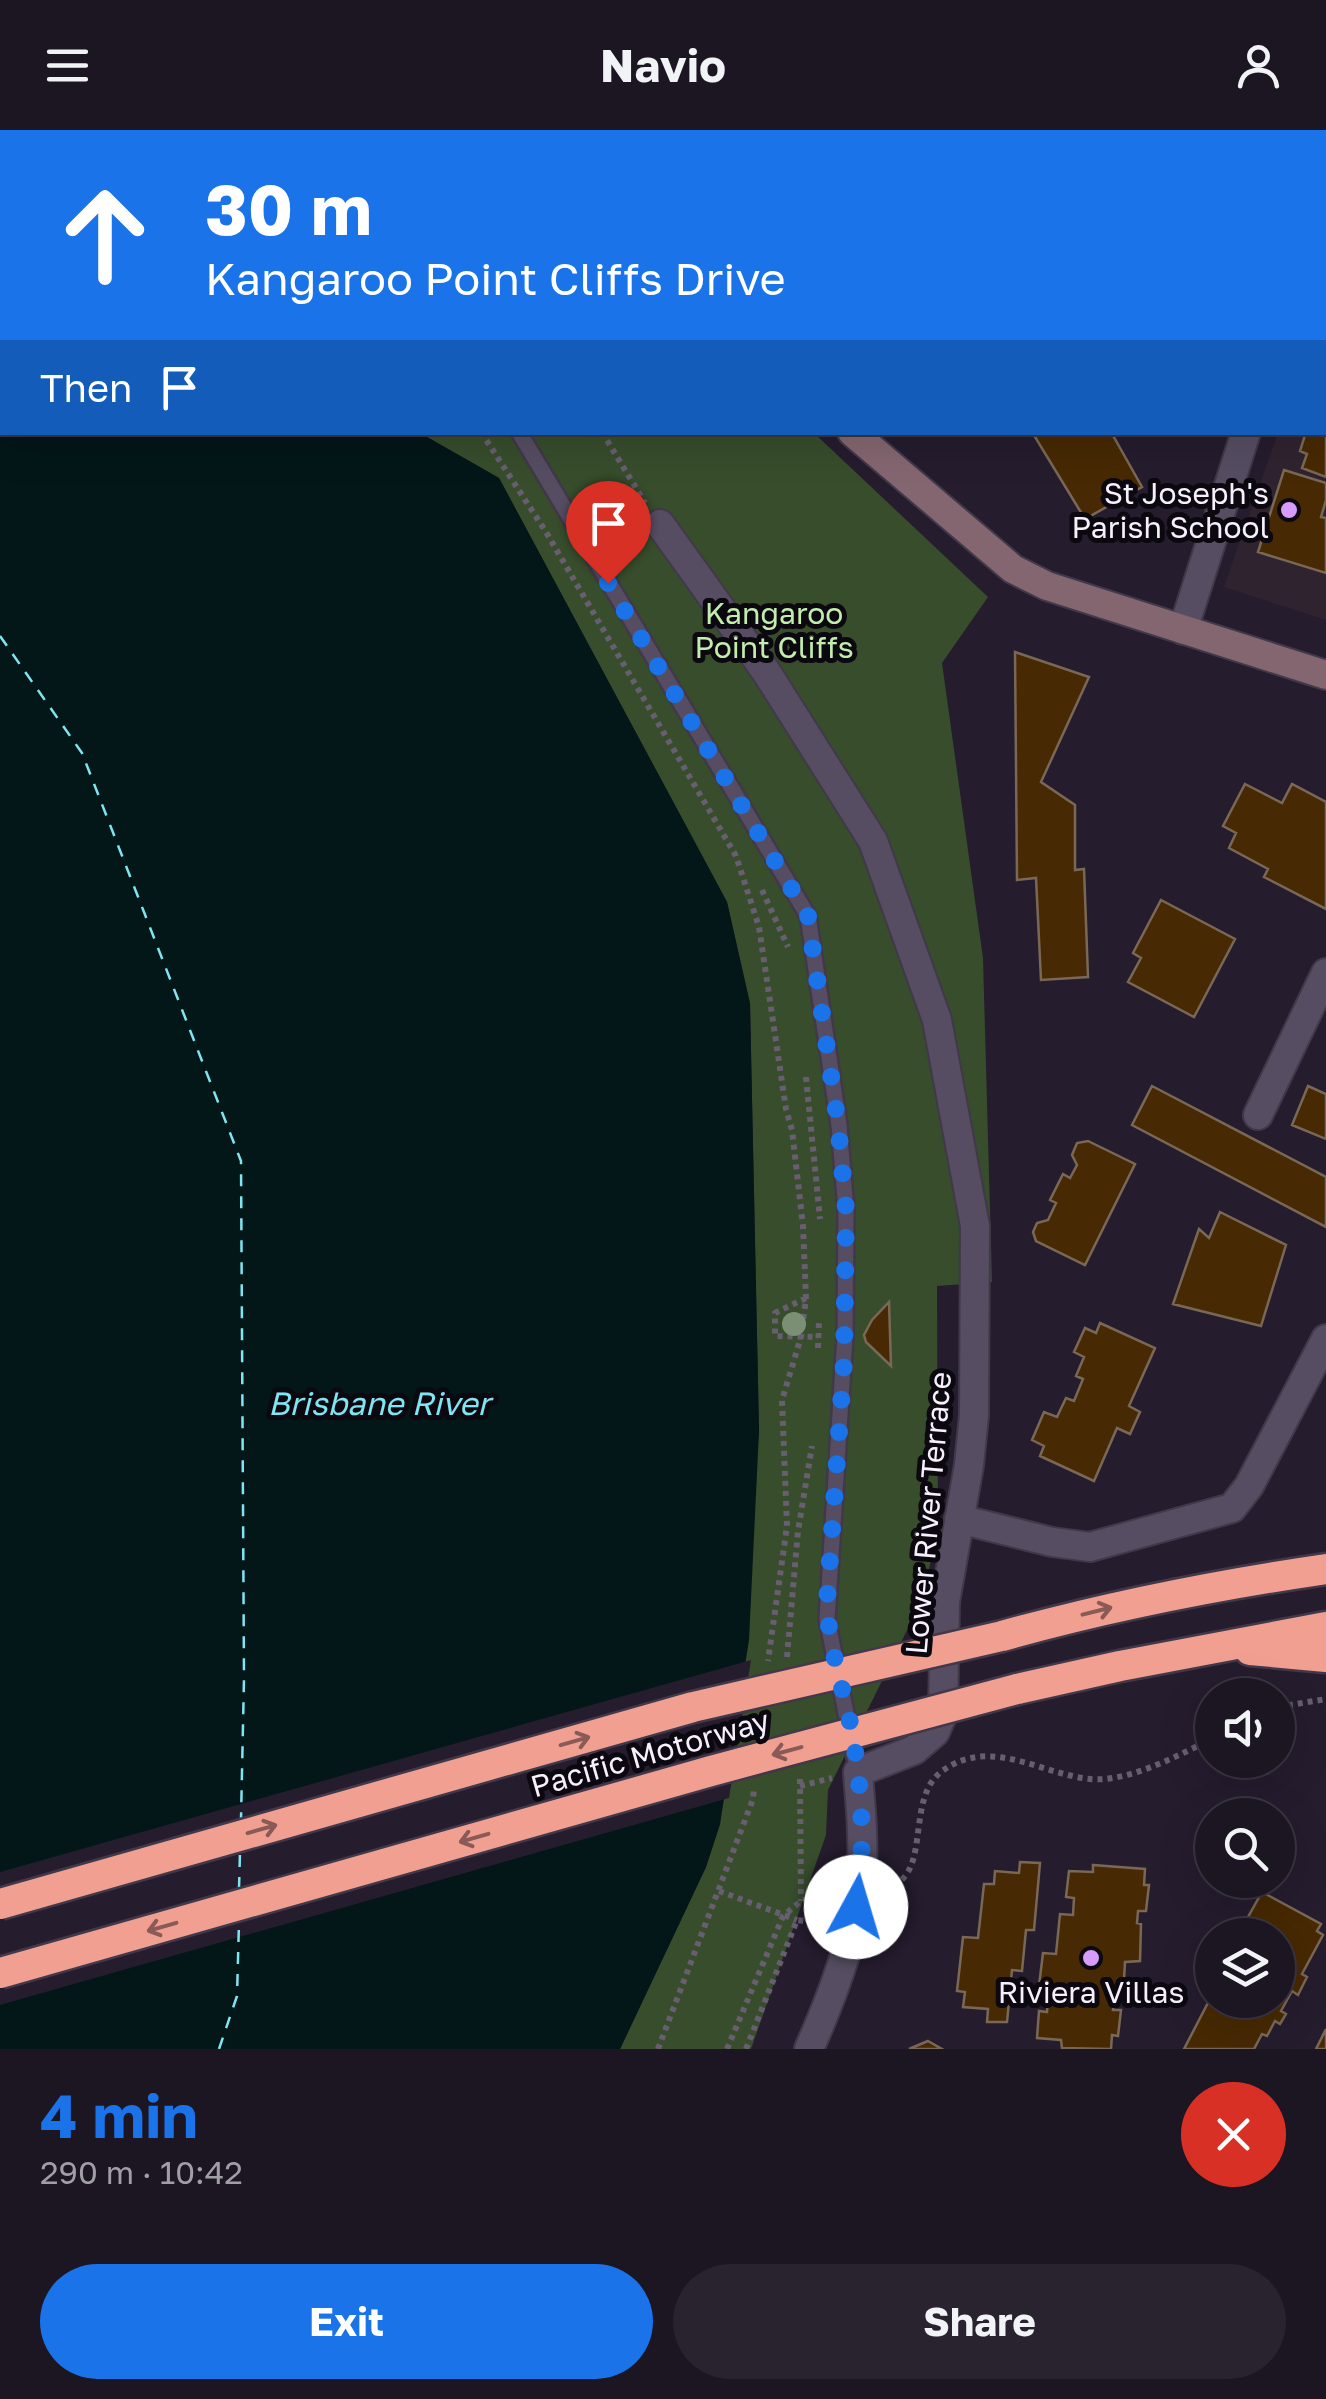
<!DOCTYPE html>
<meta charset="utf-8">
<style>
body{margin:0;font-family:"Golos Text",sans-serif;background:#29222f;color:#f1f3f6;height:100vh;display:flex;flex-direction:column;font-size:38px;white-space:nowrap}
*{box-sizing:border-box;margin:0}
p{font-size:32px;color:#a09fa5}
.icon{flex:none;width:55px;height:55px;fill:none;stroke:currentColor;stroke-width:2;stroke-linecap:round;stroke-linejoin:round}
.map{position:relative;height:1919px;overflow:hidden}
.panel{display:flex;flex-direction:column;background:#1c1522;flex:1}
.panel>*{flex:none}
.banner{position:absolute;left:0px;top:0px;width:1328px;height:305px;box-shadow:0 10px 40px #0002,0 0 0 2px #3a3440;background:#1a73e8;color:#fff;overflow:hidden}
.buttons{position:absolute;left:1195px;top:1548px;display:grid;gap:20px}
.buttons a{display:grid;place-items:center;width:100px;height:100px;border-radius:50%;background:#1c1522;box-shadow:0 10px 40px #0002,0 0 0 2px #3a3440;font-size:50px}
.pin{position:absolute;display:grid;place-items:center;width:85px;height:85px;color:#fff;margin:-102px -42px;border-radius:50% 50% 50% 0;rotate:-45deg;box-shadow:0 0 10px #0007}
.pin .icon{rotate:45deg}
.me{position:absolute;width:110px;margin:-55px;rotate:6deg;stroke-linejoin:round;filter:drop-shadow(0 0 8px #0008)}
.turn{display:flex;align-items:center;gap:35px;height:210px;padding:0 40px;font-size:45px}
.turn .icon{width:130px;height:130px;stroke-width:2.5}
.turn b{display:block;font-size:70px;line-height:85px}
.then{display:flex;align-items:center;height:95px;padding:0 40px;background:#0003;gap:20px;font-size:38px}
.round{display:grid;place-items:center;flex:none;width:105px;height:105px;border-radius:52px;background:#29222f}
.overview{display:flex;align-items:center;justify-content:space-between;height:170px;padding:0 40px}
h1{font-size:60px;font-weight:700;line-height:75px;color:#1a73e8}
.cta{display:flex;gap:20px;margin-top:auto;padding:20px 40px}
.cta a{flex:1;height:115px;border-radius:60px;background:#1a73e8;color:#fff;font-size:40px;font-weight:700;line-height:115px;text-align:center}
.cta a+a{background:#29222f;color:#f1f3f6}
header{display:flex;justify-content:space-between;align-items:center;height:130px;padding:0 40px;background:#1c1522;font-size:45px;font-weight:700}
.map>svg:first-child{display:block}
.education{fill:#302330}
.green{fill:#374d2c}
.water{fill:#031618}
.pier{fill:#251c2e}
.lines{fill:none;stroke-linecap:round;stroke-linejoin:round}
.ferry{stroke:#7fe5f0;stroke-width:2.5;stroke-dasharray:12 10;stroke-linecap:butt}
.building{fill:#472903;stroke:#7a6856;stroke-width:2.5}
.service-casing{stroke:#413949;stroke-width:20}
.minor-casing{stroke:#413949;stroke-width:32}
.secondary-casing{stroke:#413949;stroke-width:32}
.motorway-casing{stroke:#413949;stroke-width:35}
.path{stroke:#675f6f;stroke-width:6;stroke-dasharray:5 5;stroke-linecap:butt}
.service{stroke:#564d62;stroke-width:15}
.minor{stroke:#564d62;stroke-width:28}
.secondary{stroke:#846670;stroke-width:28}
.motorway{stroke:#f19f90;stroke-width:30}
.motorway-bridge-casing{stroke:#413949;stroke-width:35;stroke-linecap:butt}
.motorway-bridge{stroke:#f19f90;stroke-width:30}
.tree{fill:#7b8f74}
.oneway{stroke:#8a5b56}
.route{stroke:#1a73e8;stroke-width:18;stroke-dasharray:0 32.4}
.poi-dot{fill:#d79bf9;stroke:#0c0810;stroke-width:4}
.labels{text-anchor:middle;dominant-baseline:central;stroke-width:10;stroke-linejoin:round;paint-order:stroke}
.poi-label{font-size:30px;fill:#f6f0fd;stroke:#0c0810;text-anchor:end}
.park-label{font-size:30px;fill:#c2edad;stroke:#0c0810}
.street-label{font-size:30px;fill:#f6f0fd;stroke:#0c0810}
.water-label{font-size:32px;font-style:italic;fill:#7fe5f0;stroke:#0c0810}
</style>
<header><svg class="icon" aria-label="menu" viewBox="0 0 24 24"><path d="M4 6h16M4 12h16M4 18h16"/></svg>Navio<svg class="icon" aria-label="person" viewBox="0 0 24 24"><circle cx="12" cy="8" r="4"/><path d="M4 21q1-7 8-7t8 7"/></svg></header>
<div class="map">
<svg width="1326" height="1919" viewBox="0 0 1326 1919">
<rect width="100%" height="100%" fill="#251c2e"/>
<path class="education" d="M1326,162V490L1224,457L1278,303L1325,302Z"/>
<path class="green" d="M189,0H491L494,2H194Z
M420,303H814L988,467L942,533L983,828L992,1152L937,1156L938,1399L922,1470L828,1660L826,1705L751,1919H620L706,1737L720,1694L759,1301L750,873L727,772L499,348Z"/>
<path class="water" d="M0,0L194,2H2V302L420,303L499,348L727,772L750,874L759,1301L749,1510L720,1694L706,1737L620,1919H0Z"/>
<path class="pier" d="M751,1530L729,1668L0,1875V1742Z"/>
<g class="lines">
<path class="ferry" d="M0,506L82,623L241,1031L244,1548L241,1689
M239,1759L240,1722
M219,1919L237,1866L239,1792"/>
</g>
<path class="building" d="M736,0H849L736,2Z
M1010,0H1075V2H1009Z
M1326,216V347L1302,338L1307,324L1300,321L1306,302H1325Z
M1032,302H1111L1142,357L1085,389Z
M1284,340L1326,353V370L1321,387L1326,388V443L1258,422Z
M1015,522L1089,547L1041,652L1075,675V740L1084,739L1088,847L1041,850L1036,748L1017,750Z
M1245,654L1282,673L1292,654L1326,672V779L1264,747L1268,739L1229,718L1236,703L1223,696Z
M1161,770L1235,809L1194,887L1128,852L1141,828L1133,823Z
M1152,956L1326,1047V1097L1132,995Z
M1308,956L1326,964V1009L1292,995Z
M1088,1011L1135,1034L1085,1135L1036,1111L1033,1102L1037,1093L1048,1090L1056,1073L1050,1070L1063,1044L1070,1048L1077,1035L1072,1025L1077,1013Z
M1220,1082L1286,1115L1261,1196L1173,1174L1199,1099L1209,1108Z
M889,1172L891,1236L866,1212L864,1205L872,1190Z
M1100,1193L1155,1218L1129,1276L1140,1282L1130,1304L1117,1298L1094,1351L1040,1326L1044,1316L1032,1310L1044,1282L1057,1287L1066,1268L1074,1271L1083,1249L1076,1246L1084,1227L1074,1222L1085,1198L1096,1203Z
M1020,1732L1040,1733L1034,1800H1026L1022,1841L1012,1840L1007,1892H987L988,1879L963,1877L965,1862L957,1861L963,1807L978,1808L984,1754H994L995,1741L1019,1743Z
M1093,1735L1145,1739L1144,1755H1149L1146,1781H1138L1137,1793L1141,1794L1140,1831L1125,1832L1124,1850L1118,1849L1113,1880H1121L1118,1906L1112,1905L1111,1919L1062,1918L1061,1910L1037,1908L1039,1881L1047,1882L1048,1866L1038,1864L1043,1823L1056,1824L1060,1784L1073,1785L1074,1768L1066,1767L1069,1741L1093,1742Z
M1262,1762L1321,1794L1317,1801L1323,1805L1302,1844L1307,1847L1298,1865L1292,1861L1281,1881L1286,1884L1280,1894L1275,1891L1267,1906L1262,1904L1254,1919H1184L1212,1865V1870H1278V1805H1238Z
M1326,1899V1919H1316Z
M928,1911L942,1919H909Z"/>
<g class="lines">
<defs>
<path id="service" d="M312,0L315,2
M519,302L808,786L839,995L846,1080L845,1206L827,1489L858,1642"/>
<path id="minor" d="M938,2L939,0
M1325,52L1326,49
M660,394L767,543L873,711L937,890L975,1096L974,1285L969,1335L945,1472L943,1583L935,1602L914,1620L858,1642C860,1673 864,1704 862,1734C858,1799 835,1860 809,1919
M1183,500L1246,302
M1258,985L1326,843
M959,1389L1052,1412L1090,1417L1232,1378L1249,1356L1326,1209"/>
<path id="secondary" d="M523,0L525,2
M852,302L1013,439L1047,456L1326,545"/>
<path id="motorway" d="M1002,1506C1110,1476 1216,1455 1326,1439
M1250,1520L1326,1527
M1017,1559L1120,1536L1326,1497"/>
</defs>
<use href="#service" class="service-casing"/>
<use href="#minor" class="minor-casing"/>
<use href="#secondary" class="secondary-casing"/>
<use href="#motorway" class="motorway-casing"/>
<path class="path" d="M269,0L273,2
M481,302L546,402L736,726L759,797L786,979L792,1000L803,1096L806,1168L801,1207L782,1270L787,1396L768,1531
M602,302L645,373
M600,393L632,399
M762,760L788,817
M806,947L820,1089
M806,1168L775,1183V1206L818,1207
M818,1218L819,1191
M787,1527L798,1401L812,1316
M1278,1577L1326,1569
M800,1649L801,1771
M800,1656L832,1648
M884,1758C934,1750 904,1670 941,1642C994,1601 1053,1654 1105,1649C1142,1645 1179,1625 1212,1609
M719,1761L797,1790
M658,1919L753,1669L754,1658
M727,1919L783,1786L801,1771L832,1761
M746,1919L797,1790L821,1793L825,1789"/>
<use href="#service" class="service"/>
<use href="#minor" class="minor"/>
<use href="#secondary" class="secondary"/>
<use href="#motorway" class="motorway"/>
<defs>
<path id="motorway-bridge" d="M0,1774L693,1577L1002,1506
M0,1843L711,1641L1017,1559"/>
</defs>
<use href="#motorway-bridge" class="motorway-bridge-casing"/>
<use href="#motorway-bridge" class="motorway-bridge"/>
</g>
<circle class="tree" cx="794" cy="1194" r="12"/>
<defs><path id="oneway-shaft" d="M-6 0H5M1.5-3L5.5 0L1.5 3" fill="none" stroke-width="1.6" stroke-linecap="round" stroke-linejoin="round" transform="scale(2.5)"/></defs>
<g class="oneway">
<use href="#oneway-shaft" transform="translate(1097 1481) rotate(-14)"/>
<use href="#oneway-shaft" transform="translate(575 1611) rotate(-16)"/>
<use href="#oneway-shaft" transform="translate(787 1621) rotate(165)"/>
<use href="#oneway-shaft" transform="translate(262 1699) rotate(-16)"/>
<use href="#oneway-shaft" transform="translate(474 1708) rotate(164)"/>
<use href="#oneway-shaft" transform="translate(162 1797) rotate(164)"/>
</g>
<g class="lines">
<path class="route" d="M608,453L808,786L838,994L846,1080L844,1232L827,1471C828,1513 841,1551 850,1592C862,1653 866,1716 856,1777"/>
</g>
<g class="poi-dot">
<circle cx="1289" cy="380" r="10"/>
<circle cx="1091" cy="1828" r="10"/>
</g>
<g class="labels">
<g class="poi-label">
<text x="1269" y="363">St Joseph's<tspan x="1269" dy="34">Parish School</tspan></text>
<text x="1091" y="1862" text-anchor="middle">Riviera Villas</text>
</g>
<g class="park-label">
<text x="774" y="483">Kangaroo<tspan x="774" dy="34">Point Cliffs</tspan></text>
</g>
<g class="street-label">
<text transform="translate(928 1383) rotate(-85)">Lower River Terrace</text>
<text transform="translate(650 1623) rotate(-16)">Pacific Motorway</text>
</g>
<g class="water-label">
<text x="379" y="1273">Brisbane River</text>
</g>
</g>
</svg>
<div class="buttons">
<a><svg class="icon" aria-label="sound" viewBox="0 0 24 24"><path d="M4 9h4l5-4v14l-5-4H4zM17 9q2 3 0 6"/></svg></a>
<a><svg class="icon" aria-label="search" viewBox="0 0 24 24"><circle cx="10" cy="10" r="6"/><path d="M15 15l6 6"/></svg></a>
<a><svg class="icon" aria-label="layers" viewBox="0 0 24 24"><path d="M12 4l9 5-9 5-9-5zM3 14l9 5 9-5"/></svg></a>
</div>
<div class="pin" style="left:608px;top:453px;background:#d93025"><svg class="icon" aria-label="arrive" viewBox="0 0 24 24"><path d="M6 21V4h12l-3 4 3 4H6"/></svg></div>
<svg class="me" style="left:856px;top:1777px" viewBox="-20 -20 40 40"><circle r="19" fill="#fff"/><path d="M0-13L10 11 0 6-10 11z" fill="#1a73e8"/></svg>
<div class="banner">
<div class="turn"><svg class="icon" aria-label="ahead" viewBox="0 0 24 24"><path d="M12 20V5M6 11l6-6 6 6"/></svg><div><b>30 m</b>Kangaroo Point Cliffs Drive</div></div>
<div class="then">Then<svg class="icon" aria-label="arrive" viewBox="0 0 24 24"><path d="M6 21V4h12l-3 4 3 4H6"/></svg></div>
</div>
</div>
<section class="panel">
<div class="overview"><div><h1>4 min</h1><p>290 m · 10:42</p></div><a class="round" style="background:#d93025;color:#fff"><svg class="icon" aria-label="close" viewBox="0 0 24 24"><path d="M6 6l12 12M18 6L6 18"/></svg></a></div>
<div class="cta"><a>Exit</a><a>Share</a></div>
</section>
